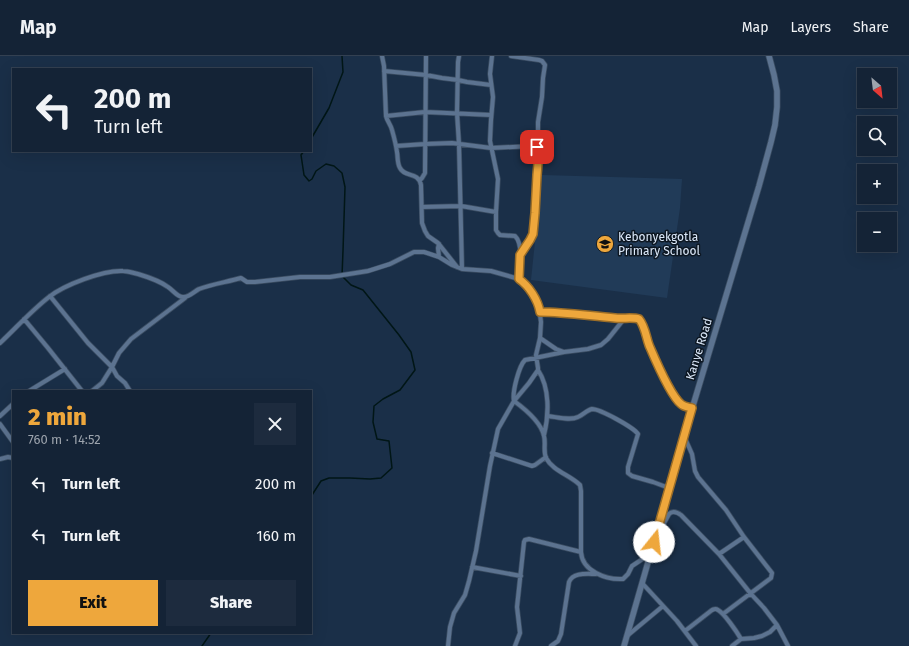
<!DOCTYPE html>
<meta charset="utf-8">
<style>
body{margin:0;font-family:"Fira Sans",sans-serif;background:#1d2b3e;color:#f1f3f6;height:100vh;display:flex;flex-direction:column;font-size:15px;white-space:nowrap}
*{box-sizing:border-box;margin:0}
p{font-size:13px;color:#9da4ad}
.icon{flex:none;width:22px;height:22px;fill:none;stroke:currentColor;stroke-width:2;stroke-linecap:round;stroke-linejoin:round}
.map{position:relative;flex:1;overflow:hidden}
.drawer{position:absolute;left:12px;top:334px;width:300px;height:244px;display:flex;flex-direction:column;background:#142336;border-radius:0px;box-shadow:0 4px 16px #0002,0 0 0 1px #334051}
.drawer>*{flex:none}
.top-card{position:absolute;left:12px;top:12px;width:300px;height:84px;border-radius:0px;box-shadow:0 4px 16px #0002,0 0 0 1px #334051;background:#142336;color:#f1f3f6;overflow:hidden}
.needle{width:26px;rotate:152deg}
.fabs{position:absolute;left:857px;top:12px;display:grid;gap:8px}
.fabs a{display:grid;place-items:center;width:40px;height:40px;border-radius:0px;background:#142336;box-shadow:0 4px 16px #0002,0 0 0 1px #334051;font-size:20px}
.pin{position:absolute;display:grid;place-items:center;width:34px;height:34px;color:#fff;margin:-17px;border-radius:8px;box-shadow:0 2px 6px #0006}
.me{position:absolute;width:44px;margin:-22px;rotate:16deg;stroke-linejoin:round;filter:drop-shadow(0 0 3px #0008)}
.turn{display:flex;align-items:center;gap:14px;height:84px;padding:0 16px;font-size:18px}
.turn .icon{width:52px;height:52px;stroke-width:2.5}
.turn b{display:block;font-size:28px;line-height:34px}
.round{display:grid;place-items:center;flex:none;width:42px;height:42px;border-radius:0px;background:#1d2b3e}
.headline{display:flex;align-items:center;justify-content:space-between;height:68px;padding:0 16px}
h1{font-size:24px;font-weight:800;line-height:30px;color:#eea73c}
.cta{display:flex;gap:8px;margin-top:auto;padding:8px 16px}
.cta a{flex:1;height:46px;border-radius:0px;background:#eea73c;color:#111;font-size:16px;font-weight:800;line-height:46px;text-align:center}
.cta a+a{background:#1d2b3e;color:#f1f3f6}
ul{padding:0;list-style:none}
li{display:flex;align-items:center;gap:12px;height:52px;padding:0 16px}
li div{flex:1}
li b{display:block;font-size:15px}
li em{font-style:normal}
header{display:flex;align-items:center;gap:24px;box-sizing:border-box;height:56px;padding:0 20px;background:#142336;border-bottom:1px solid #334051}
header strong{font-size:19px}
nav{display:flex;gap:22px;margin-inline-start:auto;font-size:14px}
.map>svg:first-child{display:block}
.built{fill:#213b58}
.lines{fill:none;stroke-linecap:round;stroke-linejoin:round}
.stream{stroke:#011616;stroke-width:1.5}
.street-casing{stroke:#3b4d62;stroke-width:5.5}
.secondary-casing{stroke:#3b4d62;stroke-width:7}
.street{stroke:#5c7390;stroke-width:4}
.secondary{stroke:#5c7390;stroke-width:5.5}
.route-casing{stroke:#9b6d27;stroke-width:10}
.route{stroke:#eea73c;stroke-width:7}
.labels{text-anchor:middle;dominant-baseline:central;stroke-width:3;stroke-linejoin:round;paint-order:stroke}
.poi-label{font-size:12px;fill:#dbe8f9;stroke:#0d1722;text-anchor:start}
.street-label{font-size:12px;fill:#dbe8f9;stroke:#0d1722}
</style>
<header>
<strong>Map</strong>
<nav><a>Map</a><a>Layers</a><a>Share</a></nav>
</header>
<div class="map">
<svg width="909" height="590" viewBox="0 0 909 590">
<rect width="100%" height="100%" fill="#1a2f48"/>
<path class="built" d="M542,119L682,123L680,152L667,242L531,224Z"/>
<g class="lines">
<path class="stream" d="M311,83L329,52L343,16L342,0
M304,95L301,99L304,119L309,125L312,123L316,115L326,108L334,110L342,117L345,131L343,195L342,220L351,229L363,234L399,279L411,296L415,314L400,334L383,343L374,350L373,366L377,383L389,385L392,412L381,422L370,423L350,422H329L321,425L312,439L311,447
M202,590L211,577"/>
<defs>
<path id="street" d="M382,0L384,10L386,60C387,65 391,69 392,74C394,81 396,89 397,96C398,101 397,107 400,112C405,122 418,115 421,129L422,167L425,175L428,180L438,187L457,211
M459,0L458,6L457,57L459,88L462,213
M492,0L490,18L493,41L491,64L490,85L498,123L496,156V174L498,177L500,179L515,180C523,187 521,212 519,223
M511,0L539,4L542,5L545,9L543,22L542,41L538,66V89L536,92
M384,15L426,19L442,22L458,24L467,26L491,29
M386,60L425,56L491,59
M396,90L425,88L452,87L491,92L532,90L537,92L539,96L537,119L535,157L533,178L530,184L523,193L520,199
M420,124L422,122L425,117L426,0
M422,151L461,150L496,156
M439,188L438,192L439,201
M50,240L88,287L112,311L102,327L92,335
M540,256C565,256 590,260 615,262C622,263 633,260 639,263C645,270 646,281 649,289C655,303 670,339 681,348C684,351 688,351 692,353
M24,263L48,292L82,335
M624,263L608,283L601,289L588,293L564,296L525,304C519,310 512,336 514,345C525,353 541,366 544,380C546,387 543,395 546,402C553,415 570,419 580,429L581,435V496C582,515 606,524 623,523L628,518L632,510L650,498
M540,282L556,293L564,296
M0,287C16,272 31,255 49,241C64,229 103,214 123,215C128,215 133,217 138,218C148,221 160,225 168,231C173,234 177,241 183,241C188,242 195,235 199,233C212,228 227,226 241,222L247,226H255L300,221H330L368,215L390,208L414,196H424L439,201L452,209L462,213L491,215L519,223L525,227L534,240L539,252L541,266L540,282L536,299L538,312V314L529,327L514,345L498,373L490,410L476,495L469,525L465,539L454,557L450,571L448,590
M538,314C550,332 549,359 544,379
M29,335L65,313
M130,335L125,327L117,320L112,311L119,297L131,283L185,242
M0,360L13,348
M548,360C557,361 570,365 578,361C583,359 587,354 592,353C600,353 633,371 638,378L628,411V417L632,420L653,426L669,432
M0,368L13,386
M684,380L692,398L695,415L698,421L726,454L744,481L772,517L771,522L723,558
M492,397L532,410L535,409L546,401
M0,403L8,401L13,402
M656,482L669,458C673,454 677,456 681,459L719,498L751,538L764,552L777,569L788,590
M719,498L744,481
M472,511L521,520
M642,527L677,565L696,590
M685,575L712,554C715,553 715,552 718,554C724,557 737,576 741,583
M627,580L663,550
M515,590L520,577L517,551L524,486L525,484L529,483L581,496
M551,590L558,585L561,578L569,526C573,516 587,518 596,518
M732,590L741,583L754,582L762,580L770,576L777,569"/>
<path id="secondary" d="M624,590L692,353L759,130L771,86L775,69L777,51V35L774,19L769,0"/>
</defs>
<use href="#street" class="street-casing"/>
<use href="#secondary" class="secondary-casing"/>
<use href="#street" class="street"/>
<use href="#secondary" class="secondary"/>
</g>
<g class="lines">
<defs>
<path id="route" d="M537,91L536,92L538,93L539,96L537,119L535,157L533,178L530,184L520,199L519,223C529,230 538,244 540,256C565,256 590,260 615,262C622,263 633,261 639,263C645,270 646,281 649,289C655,303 670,339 681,348C684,351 688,351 692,352L654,486"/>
</defs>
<use href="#route" class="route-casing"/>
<use href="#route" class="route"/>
</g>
<defs>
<symbol id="school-disc" viewBox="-11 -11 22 22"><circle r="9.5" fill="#eea73c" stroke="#0d1722"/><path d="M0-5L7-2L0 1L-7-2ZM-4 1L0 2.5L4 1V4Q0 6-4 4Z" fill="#111"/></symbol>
</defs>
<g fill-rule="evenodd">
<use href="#school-disc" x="595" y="178" width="20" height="20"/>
</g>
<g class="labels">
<g class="poi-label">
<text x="618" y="181">Kebonyekgotla<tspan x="618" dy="14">Primary School</tspan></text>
</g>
<g class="street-label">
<text transform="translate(699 293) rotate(-73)">Kanye Road</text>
</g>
</g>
</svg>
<div class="fabs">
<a><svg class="needle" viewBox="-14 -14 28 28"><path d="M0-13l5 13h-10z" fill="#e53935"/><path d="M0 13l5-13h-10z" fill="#9da4ad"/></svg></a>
<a><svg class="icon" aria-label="search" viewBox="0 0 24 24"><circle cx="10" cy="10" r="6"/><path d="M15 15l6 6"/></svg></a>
<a>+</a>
<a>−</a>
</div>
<div class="pin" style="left:537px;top:91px;background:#d93025"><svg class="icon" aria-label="arrive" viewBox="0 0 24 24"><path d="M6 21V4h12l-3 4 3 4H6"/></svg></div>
<svg class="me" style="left:654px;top:486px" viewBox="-20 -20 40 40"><circle r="19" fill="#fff"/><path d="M0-13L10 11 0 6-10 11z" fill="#eea73c"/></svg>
<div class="top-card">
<div class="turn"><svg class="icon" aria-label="left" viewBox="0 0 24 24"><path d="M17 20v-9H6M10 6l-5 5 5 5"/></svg><div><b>200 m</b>Turn left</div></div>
</div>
<section class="drawer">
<div class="headline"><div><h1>2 min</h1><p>760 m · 14:52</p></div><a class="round"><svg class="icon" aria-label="close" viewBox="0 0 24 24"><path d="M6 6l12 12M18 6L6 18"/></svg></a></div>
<ul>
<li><svg class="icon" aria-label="left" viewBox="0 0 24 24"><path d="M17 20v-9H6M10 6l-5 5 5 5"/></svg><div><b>Turn left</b></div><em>200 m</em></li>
<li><svg class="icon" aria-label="left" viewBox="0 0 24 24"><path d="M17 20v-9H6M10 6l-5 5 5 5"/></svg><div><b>Turn left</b></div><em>160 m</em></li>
</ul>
<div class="cta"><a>Exit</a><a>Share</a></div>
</section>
</div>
